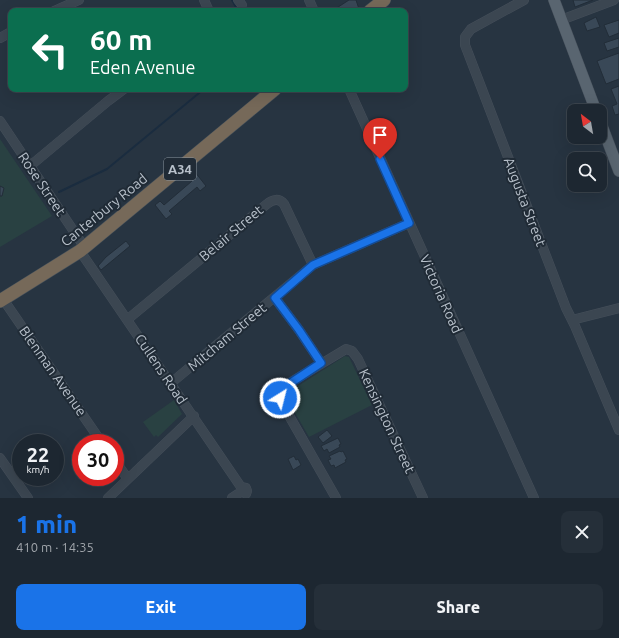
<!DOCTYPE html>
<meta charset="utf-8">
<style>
body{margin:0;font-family:Ubuntu,sans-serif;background:#252f39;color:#f1f3f6;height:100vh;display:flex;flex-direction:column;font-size:15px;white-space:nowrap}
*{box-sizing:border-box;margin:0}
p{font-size:13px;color:#a0a5ab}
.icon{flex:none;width:22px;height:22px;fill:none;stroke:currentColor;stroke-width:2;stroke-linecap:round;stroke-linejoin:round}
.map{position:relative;height:498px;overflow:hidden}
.drawer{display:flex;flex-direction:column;background:#1d2731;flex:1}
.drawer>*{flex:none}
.hud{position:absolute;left:8px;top:8px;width:400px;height:84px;border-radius:8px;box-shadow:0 4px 16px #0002,0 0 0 1px #3b444d;background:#0b6e4f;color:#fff;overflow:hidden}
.needle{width:26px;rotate:329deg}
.tools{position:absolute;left:567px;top:104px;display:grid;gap:8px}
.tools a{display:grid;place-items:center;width:40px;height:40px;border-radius:8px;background:#1d2731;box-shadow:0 4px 16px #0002,0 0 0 1px #3b444d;font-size:20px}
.speed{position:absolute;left:12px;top:434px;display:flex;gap:8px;font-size:20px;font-weight:700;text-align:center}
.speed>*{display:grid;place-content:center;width:52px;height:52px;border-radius:50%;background:#1d2731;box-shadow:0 4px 16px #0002,0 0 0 1px #3b444d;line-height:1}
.speed small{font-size:10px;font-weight:400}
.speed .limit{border:6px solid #d22;background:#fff;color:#111}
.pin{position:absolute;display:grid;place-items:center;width:34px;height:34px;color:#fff;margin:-41px -17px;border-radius:50% 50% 50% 0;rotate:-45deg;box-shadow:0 0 4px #0007}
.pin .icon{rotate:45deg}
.me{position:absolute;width:44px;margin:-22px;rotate:36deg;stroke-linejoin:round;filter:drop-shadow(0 0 3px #0008)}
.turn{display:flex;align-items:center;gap:14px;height:84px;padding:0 16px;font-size:18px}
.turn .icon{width:52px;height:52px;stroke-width:2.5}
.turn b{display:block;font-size:28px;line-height:34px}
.round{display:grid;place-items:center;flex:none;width:42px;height:42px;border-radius:8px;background:#252f39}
.headline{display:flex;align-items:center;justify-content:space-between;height:68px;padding:0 16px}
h1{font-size:24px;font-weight:800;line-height:30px;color:#1a73e8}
.primary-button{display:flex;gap:8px;margin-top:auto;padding:8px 16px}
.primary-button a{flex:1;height:46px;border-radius:8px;background:#1a73e8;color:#fff;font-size:16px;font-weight:800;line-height:46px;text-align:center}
.primary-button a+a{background:#252f39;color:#f1f3f6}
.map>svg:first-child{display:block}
.green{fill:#294142}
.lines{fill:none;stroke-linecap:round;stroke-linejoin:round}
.stream{stroke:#1a2c3f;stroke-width:2}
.building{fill:#394857;stroke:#222d38}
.minor-casing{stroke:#454f5a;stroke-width:10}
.major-casing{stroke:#454f5a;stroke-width:12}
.highway-casing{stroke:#46515b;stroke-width:14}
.minor{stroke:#3b4651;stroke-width:9}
.major{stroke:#596570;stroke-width:11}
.highway{stroke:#766959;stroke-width:13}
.route-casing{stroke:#114b97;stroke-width:10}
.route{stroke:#1a73e8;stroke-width:7}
.labels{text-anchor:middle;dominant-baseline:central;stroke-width:4;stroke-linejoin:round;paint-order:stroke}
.shield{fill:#202b36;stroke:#8a949e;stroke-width:1}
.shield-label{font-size:13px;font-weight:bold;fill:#b8c1cb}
.street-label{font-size:14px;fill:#b8c1cb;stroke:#202b36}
</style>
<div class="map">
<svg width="619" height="498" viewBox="0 0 619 498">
<rect width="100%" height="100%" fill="#273441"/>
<path class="green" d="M0,139L52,216L0,247Z
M345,356L349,357L372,405L309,437L286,397L287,393Z
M174,400L182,414L158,437L156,435L154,437L143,422Z"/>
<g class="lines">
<path class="stream" d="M232,0L238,11
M59,192L107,169L204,89"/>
</g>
<path class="building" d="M349,0H356L359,9L356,11H332Z
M573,0H593L575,7Z
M596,17L600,27L587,31L584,23Z
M619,20V33L609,37L604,25Z
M619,38V47L607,51L604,43Z
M619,53V79L606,84L597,61Z
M619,86V114L615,115L612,106L617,104L611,89Z
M195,172L206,186L200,191L197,187L169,211L172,214L166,219L155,205L160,201L164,205L192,181L189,177Z
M0,186L4,188L2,196H0Z
M126,241L130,246L101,270L98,266L106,257Z
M327,430L332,436L323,443L318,437Z
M338,438L341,444L339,445L340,447L329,453L327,449L324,451L321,446Z
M340,451L341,452L343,451L347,459L345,460L346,462L335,468L334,465L331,466L328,460L331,459L329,456Z
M294,456L296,460L298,459L301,465L293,470L288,459Z"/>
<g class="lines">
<defs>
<path id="minor" d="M204,0L209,11
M238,0L242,5
M309,0L314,11
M524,0L471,29L465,37V45L566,308L575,326L619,430
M54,11L79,0
M561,20L614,0
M0,38L11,32
M349,89L534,498
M0,121L85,248
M30,166L108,101L124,89
M80,251L241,487
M275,298L299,330L321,363
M3,299L102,443
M128,319L267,204C273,199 279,198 284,204L313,265
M572,320L619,308
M171,383L313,265L409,223
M0,458L28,498
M115,461L128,479
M241,487L246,488L247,491L246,494
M108,498L194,416
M232,498L238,494
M336,498L283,405L279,394L283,388L286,385L346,349L352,351L358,359L423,498"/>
<path id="major" d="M554,0L596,111
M600,121L619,171"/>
<path id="highway" d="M370,11L384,0
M0,301L80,251L275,89"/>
</defs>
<use href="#minor" class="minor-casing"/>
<use href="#major" class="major-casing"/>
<use href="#highway" class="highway-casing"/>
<use href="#minor" class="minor"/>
<use href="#major" class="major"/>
<use href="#highway" class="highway"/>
</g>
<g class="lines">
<defs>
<path id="route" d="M280,398V391L283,388L321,363L299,330L275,298L313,265L409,223L380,159"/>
</defs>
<use href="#route" class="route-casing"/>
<use href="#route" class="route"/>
</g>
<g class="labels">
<rect class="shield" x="164" y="158" width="32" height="22" rx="3"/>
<g class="shield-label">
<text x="180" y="169">A34</text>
</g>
<g class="street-label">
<text transform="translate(42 184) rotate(56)">Rose Street</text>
<text transform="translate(525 202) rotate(69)">Augusta Street</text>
<text transform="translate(104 210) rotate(-39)">Canterbury Road</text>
<text transform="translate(231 233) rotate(-40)">Belair Street</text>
<text transform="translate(441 294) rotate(66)">Victoria Road</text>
<text transform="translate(227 337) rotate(-40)">Mitcham Street</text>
<text transform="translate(161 369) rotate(56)">Cullens Road</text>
<text transform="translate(53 371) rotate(55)">Blenman Avenue</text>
<text transform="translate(387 421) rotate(65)">Kensington Street</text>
</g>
</g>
</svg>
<div class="tools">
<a><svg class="needle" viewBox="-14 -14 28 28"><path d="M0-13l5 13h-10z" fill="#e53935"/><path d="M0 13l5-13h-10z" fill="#a0a5ab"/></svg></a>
<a><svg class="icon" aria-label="search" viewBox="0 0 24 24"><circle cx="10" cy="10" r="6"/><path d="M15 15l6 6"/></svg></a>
</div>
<div class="speed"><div>22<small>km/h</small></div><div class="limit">30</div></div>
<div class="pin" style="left:380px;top:159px;background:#d93025"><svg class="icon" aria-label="arrive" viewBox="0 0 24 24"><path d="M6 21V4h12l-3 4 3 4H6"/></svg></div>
<svg class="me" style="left:280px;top:398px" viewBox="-20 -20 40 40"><circle r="17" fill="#1a73e8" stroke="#fff" stroke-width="3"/><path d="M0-11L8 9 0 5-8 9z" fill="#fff"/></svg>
<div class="hud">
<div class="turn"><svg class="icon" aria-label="left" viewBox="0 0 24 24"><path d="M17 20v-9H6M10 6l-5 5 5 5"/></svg><div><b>60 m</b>Eden Avenue</div></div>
</div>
</div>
<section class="drawer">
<div class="headline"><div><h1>1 min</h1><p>410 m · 14:35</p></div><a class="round"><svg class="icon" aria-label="close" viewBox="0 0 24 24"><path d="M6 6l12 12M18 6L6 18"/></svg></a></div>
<div class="primary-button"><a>Exit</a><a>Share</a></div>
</section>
